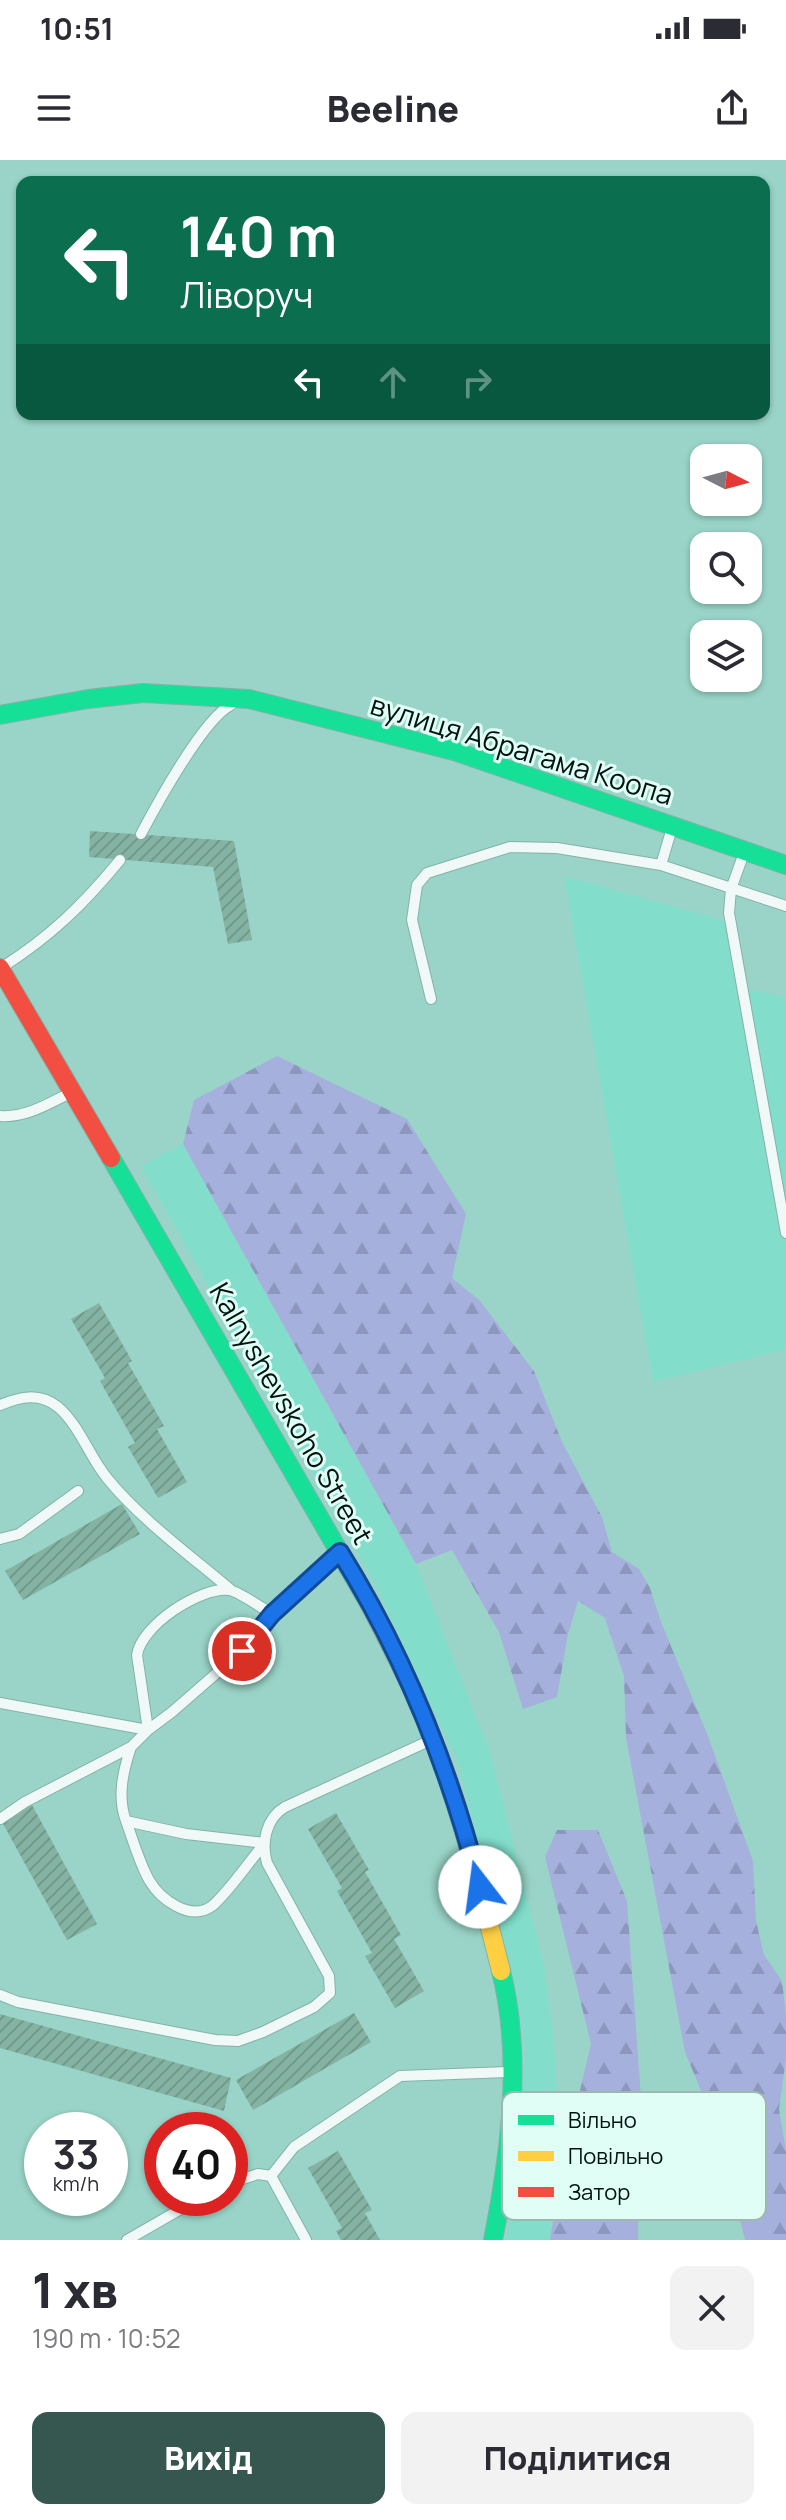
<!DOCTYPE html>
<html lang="uk">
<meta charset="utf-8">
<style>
body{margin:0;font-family:Manrope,sans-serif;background:#f2f2f3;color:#2b2b33;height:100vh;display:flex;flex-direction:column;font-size:30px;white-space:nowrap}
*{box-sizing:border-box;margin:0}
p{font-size:26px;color:#7c7c81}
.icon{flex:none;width:44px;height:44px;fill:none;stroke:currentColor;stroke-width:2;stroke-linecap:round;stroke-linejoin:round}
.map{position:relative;height:2080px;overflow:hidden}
.details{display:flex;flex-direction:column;background:#fff;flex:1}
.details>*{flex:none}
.top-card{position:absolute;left:16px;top:16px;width:754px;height:244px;border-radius:16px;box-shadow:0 2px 6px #0004;background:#0b6e4f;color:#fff;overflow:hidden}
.needle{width:52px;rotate:96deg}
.fabs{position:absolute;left:690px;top:284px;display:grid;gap:16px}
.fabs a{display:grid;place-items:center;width:72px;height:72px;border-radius:16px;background:#fff;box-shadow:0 2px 6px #0004;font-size:40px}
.speed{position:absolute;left:24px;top:1952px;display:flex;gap:16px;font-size:40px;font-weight:700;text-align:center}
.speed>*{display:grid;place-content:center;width:104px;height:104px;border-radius:50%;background:#fff;box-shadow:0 2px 6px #0004;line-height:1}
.speed small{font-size:20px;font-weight:400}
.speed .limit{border:12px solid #d22;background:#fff;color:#111}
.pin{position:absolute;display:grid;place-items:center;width:68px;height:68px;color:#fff;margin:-34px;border:4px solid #fff;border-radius:50%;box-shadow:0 2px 8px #0007}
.me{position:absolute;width:88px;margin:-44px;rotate:345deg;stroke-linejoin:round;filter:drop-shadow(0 0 6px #0008)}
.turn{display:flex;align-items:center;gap:28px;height:168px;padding:0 32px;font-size:36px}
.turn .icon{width:104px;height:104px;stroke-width:2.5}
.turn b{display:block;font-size:56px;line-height:68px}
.lanes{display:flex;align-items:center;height:76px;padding:0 32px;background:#0003;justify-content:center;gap:40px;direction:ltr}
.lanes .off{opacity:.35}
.round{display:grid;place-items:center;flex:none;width:84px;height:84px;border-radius:16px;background:#f2f2f3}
.head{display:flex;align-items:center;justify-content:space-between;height:136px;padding:0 32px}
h1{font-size:48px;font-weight:800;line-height:60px}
.action{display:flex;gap:16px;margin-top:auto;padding:16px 32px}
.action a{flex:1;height:92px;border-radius:16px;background:#365750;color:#fff;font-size:32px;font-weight:800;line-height:92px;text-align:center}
.action a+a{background:#f2f2f3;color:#2b2b33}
.status{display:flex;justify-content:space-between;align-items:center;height:56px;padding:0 40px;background:#fff;direction:ltr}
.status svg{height:22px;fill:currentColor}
header{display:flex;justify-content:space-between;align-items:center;height:104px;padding:0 32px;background:#fff;font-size:36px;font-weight:800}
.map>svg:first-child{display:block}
.built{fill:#82decb}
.forest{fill:url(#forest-firs)}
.building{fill:url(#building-hatch)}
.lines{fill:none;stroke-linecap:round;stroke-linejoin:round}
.lane-casing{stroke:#83b2a8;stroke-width:12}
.fast-casing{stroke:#83b2a8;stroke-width:20}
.slow-casing{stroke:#83b2a8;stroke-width:20}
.jam-casing{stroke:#83b2a8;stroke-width:20}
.lane{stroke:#f0f9f7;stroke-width:10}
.fast{stroke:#16e098;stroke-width:18}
.slow{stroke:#ffcf43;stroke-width:18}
.jam{stroke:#f24e42;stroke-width:18}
.route-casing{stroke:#114b97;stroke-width:20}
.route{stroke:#1a73e8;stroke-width:14}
.labels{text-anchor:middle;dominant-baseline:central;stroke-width:6;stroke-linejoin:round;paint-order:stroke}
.street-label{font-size:28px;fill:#00130f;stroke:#e1fef6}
.key{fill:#e1fef6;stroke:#9eb8b1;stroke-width:2}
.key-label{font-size:22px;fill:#00130f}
</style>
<div class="status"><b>10:51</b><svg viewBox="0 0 49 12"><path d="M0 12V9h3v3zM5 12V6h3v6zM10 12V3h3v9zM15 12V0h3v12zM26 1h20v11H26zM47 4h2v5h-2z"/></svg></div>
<header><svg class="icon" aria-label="menu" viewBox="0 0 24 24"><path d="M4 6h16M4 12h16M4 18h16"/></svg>Beeline<svg class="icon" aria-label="share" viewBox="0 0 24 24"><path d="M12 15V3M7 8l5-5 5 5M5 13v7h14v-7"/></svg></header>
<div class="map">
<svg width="786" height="2080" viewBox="0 0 786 2080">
<defs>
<pattern id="forest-firs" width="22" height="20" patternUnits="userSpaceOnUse" patternTransform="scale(2)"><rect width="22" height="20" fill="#a6b0dc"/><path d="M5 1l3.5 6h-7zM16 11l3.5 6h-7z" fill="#8d96bc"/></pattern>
<pattern id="building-hatch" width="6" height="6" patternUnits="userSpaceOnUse" patternTransform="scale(2)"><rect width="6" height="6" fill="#84b3a3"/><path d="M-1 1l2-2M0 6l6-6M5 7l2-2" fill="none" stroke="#70998b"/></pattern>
</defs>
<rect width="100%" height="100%" fill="#9ad4c8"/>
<path class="built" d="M564,716L736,764L747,829L786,837V1189L653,1222Z
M183,984L416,1404L490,1592L545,1811L554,1882L561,2010L550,2080H506L517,2021L525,1893L514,1821L458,1602L377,1427L141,1006Z"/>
<path class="forest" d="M277,896L407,959L466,1054L452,1118L480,1141L534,1211L562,1282L602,1357L612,1392L639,1409L650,1428L661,1462L708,1576L753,1701L756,1761L764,1795L782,1821L786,1855V1898L779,1949L786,1991V2080H745L720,1977L685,1892L626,1578L624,1516L605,1458L578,1441L568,1474L557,1537L523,1549L499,1472L452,1390L416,1404L183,984L194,940Z
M557,1670H598L627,1741L641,1938L638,2080H550L561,2010L591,1884L545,1697Z"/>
<path class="building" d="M90,671L234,681L252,780L228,784L213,707L89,697Z
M99,1143L132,1201L128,1203L164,1266L157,1269L187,1322L158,1338L128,1287L135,1283L100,1221L105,1218L71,1159Z
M122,1344L140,1374L23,1440L5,1411Z
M32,1645L97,1764L67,1780L2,1662Z
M336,1653L369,1710L365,1712L401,1775L394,1779L424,1831L395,1848L365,1796L372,1793L337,1731L342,1728L308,1669Z
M354,1853L371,1882L253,1950L236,1920Z
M0,1854L231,1918L224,1951L0,1888Z
M338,1991L372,2050L365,2053L380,2080H341L336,2071L342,2068L308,2008Z"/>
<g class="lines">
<defs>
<path id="lane" d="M141,674C157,644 204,558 231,545
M744,693L731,729L729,753L786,1073
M661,705L786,746
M1,808C51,776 83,745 120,700
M431,839L412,760L417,725L427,713L510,687L557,688L661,705L672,668
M0,956C25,958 48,944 70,933
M0,1245C20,1237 39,1232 58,1247C80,1266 89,1296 107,1318C138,1357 192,1397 231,1430
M0,1379L19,1374L78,1331
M0,1543L148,1570L137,1495C141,1466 199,1427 229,1430C238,1431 262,1448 272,1454
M0,1659L25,1642L131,1587L148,1570L172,1552L242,1491L272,1454L339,1394
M126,1661L186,1674L265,1683C251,1699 227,1734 212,1746C190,1762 160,1739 149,1720C139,1702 133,1680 126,1661C117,1637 123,1611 131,1587
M0,1835L18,1842L215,1880L238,1881L263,1872L314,1847L330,1833L329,1816L267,1703C261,1683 266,1658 285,1647L431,1580
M230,2023L258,2014L271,2016
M127,2080L200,2038
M306,2080L271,2016L294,1987L400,1916L508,1912"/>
<path id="fast" d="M0,555L88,539L143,533L249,539L454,591L786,705
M111,998L370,1445
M493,2080C510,1994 523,1898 501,1811"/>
<path id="slow" d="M370,1445C392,1488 415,1531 432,1577C462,1653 481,1733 501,1811"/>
<path id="jam" d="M0,808L111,998"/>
</defs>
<use href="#lane" class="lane-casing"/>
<use href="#fast" class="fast-casing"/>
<use href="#slow" class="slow-casing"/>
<use href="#jam" class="jam-casing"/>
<use href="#lane" class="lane"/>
<use href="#fast" class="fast"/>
<use href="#slow" class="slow"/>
<use href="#jam" class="jam"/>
</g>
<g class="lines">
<defs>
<path id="route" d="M242,1491L272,1454L340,1392C404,1495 450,1610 480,1727"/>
</defs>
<use href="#route" class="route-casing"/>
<use href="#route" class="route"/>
</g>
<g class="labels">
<g class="street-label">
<text transform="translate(522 589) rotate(17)">вулиця Абрагама Коопа</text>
<text transform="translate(292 1253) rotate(60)">Kalnyshevskoho Street</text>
</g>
</g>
<rect x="502" y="1932" width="264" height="128" rx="12" class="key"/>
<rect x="518" y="1955" width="36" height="10" fill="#16e098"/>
<rect x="518" y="1991" width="36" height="10" fill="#ffcf43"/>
<rect x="518" y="2027" width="36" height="10" fill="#f24e42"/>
<g class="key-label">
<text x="568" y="1968">Вільно</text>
<text x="568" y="2004">Повільно</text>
<text x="568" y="2040">Затор</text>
</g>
</svg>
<div class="fabs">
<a><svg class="needle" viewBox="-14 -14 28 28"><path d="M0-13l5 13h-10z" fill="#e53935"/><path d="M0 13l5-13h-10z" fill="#7c7c81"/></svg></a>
<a><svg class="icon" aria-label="search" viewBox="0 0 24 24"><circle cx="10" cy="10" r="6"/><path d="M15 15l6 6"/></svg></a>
<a><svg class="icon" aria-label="layers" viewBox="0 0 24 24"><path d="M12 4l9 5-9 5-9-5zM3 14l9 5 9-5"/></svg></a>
</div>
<div class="speed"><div>33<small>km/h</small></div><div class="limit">40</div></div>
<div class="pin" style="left:242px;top:1491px;background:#d93025"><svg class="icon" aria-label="arrive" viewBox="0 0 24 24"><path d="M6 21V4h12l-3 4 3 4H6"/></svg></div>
<svg class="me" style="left:480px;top:1727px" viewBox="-20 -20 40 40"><circle r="19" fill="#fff"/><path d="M0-13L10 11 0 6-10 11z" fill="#1a73e8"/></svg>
<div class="top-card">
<div class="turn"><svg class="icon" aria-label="left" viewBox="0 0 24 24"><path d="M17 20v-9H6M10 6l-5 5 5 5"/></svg><div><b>140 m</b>Ліворуч</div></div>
<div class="lanes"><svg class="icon" aria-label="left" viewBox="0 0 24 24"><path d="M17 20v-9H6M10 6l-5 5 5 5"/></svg><svg class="icon off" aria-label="ahead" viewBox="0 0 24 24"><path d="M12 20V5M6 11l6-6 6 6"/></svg><svg class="icon off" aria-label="right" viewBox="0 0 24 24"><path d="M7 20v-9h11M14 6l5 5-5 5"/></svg></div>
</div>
</div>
<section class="details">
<div class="head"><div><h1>1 хв</h1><p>190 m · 10:52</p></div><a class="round"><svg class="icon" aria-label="close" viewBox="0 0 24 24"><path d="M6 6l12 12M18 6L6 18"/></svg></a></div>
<div class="action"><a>Вихід</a><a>Поділитися</a></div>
</section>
